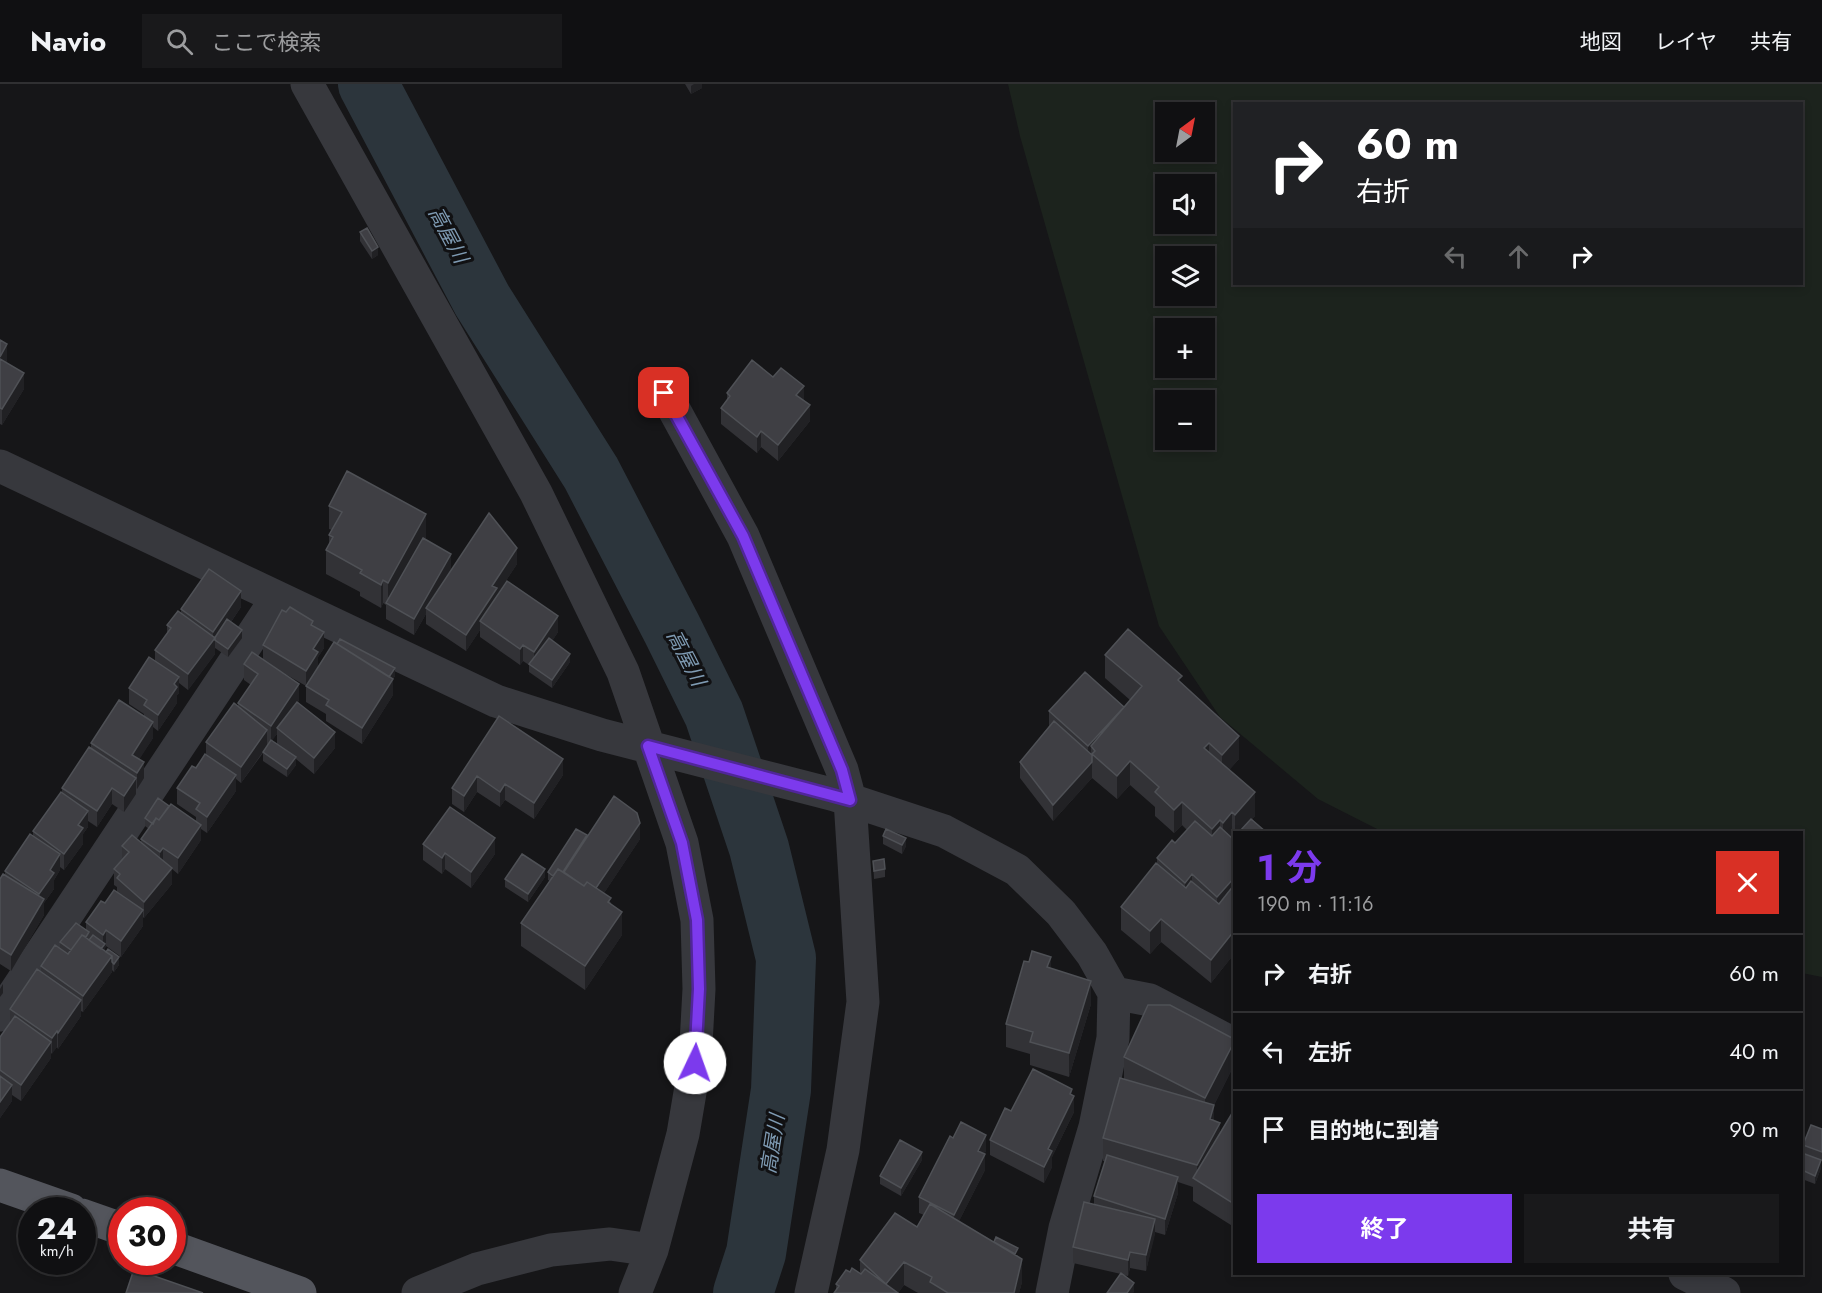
<!DOCTYPE html>
<html lang="ja">
<meta charset="utf-8">
<style>
body{margin:0;font-family:Jost,"Noto Sans JP",sans-serif;background:#19191b;color:#f1f3f6;height:100vh;display:flex;flex-direction:column;font-size:22px;white-space:nowrap}
*{box-sizing:border-box;margin:0}
p{font-size:20px;color:#9c9d9f}
.icon{flex:none;width:33px;height:33px;fill:none;stroke:currentColor;stroke-width:2;stroke-linecap:round;stroke-linejoin:round}
.map{position:relative;flex:1;overflow:hidden}
.sheet{position:absolute;left:1233px;top:747px;width:570px;height:444px;display:flex;flex-direction:column;background:#101012;border-radius:0px;box-shadow:0 3px 9px #0003,0 0 0 2px #303032}
.sheet>*{flex:none}
.hud{position:absolute;left:1233px;top:18px;width:570px;height:183px;border-radius:0px;box-shadow:0 3px 9px #0003,0 0 0 2px #303032;background:#202124;color:#fff;overflow:hidden}
.needle{width:39px;rotate:32deg}
.buttons{position:absolute;left:1155px;top:18px;display:grid;gap:12px}
.buttons a{display:grid;place-items:center;width:60px;height:60px;border-radius:0px;background:#101012;box-shadow:0 3px 9px #0003,0 0 0 2px #303032;font-size:30px}
.speed{position:absolute;left:18px;top:1113px;display:flex;gap:12px;font-size:30px;font-weight:700;text-align:center}
.speed>*{display:grid;place-content:center;width:78px;height:78px;border-radius:50%;background:#101012;box-shadow:0 3px 9px #0003,0 0 0 2px #303032;line-height:1}
.speed small{font-size:15px;font-weight:400}
.speed .limit{border:9px solid #d22;background:#fff;color:#111}
.pin{position:absolute;display:grid;place-items:center;width:51px;height:51px;color:#fff;margin:-26px;border-radius:12px;box-shadow:0 3px 9px #0006}
.me{position:absolute;width:66px;margin:-33px;rotate:3deg;stroke-linejoin:round;filter:drop-shadow(0 0 4px #0008)}
.turn{display:flex;align-items:center;gap:21px;height:126px;padding:0 24px;font-size:27px}
.turn .icon{width:78px;height:78px;stroke-width:2.5}
.turn b{display:block;font-size:42px;line-height:51px}
.lanes{display:flex;align-items:center;height:57px;padding:0 24px;background:#0003;justify-content:center;gap:30px;direction:ltr}
.lanes .off{opacity:.35}
.round{display:grid;place-items:center;flex:none;width:63px;height:63px;border-radius:0px;background:#19191b}
.head{display:flex;align-items:center;justify-content:space-between;height:102px;padding:0 24px}
h1{font-size:36px;font-weight:700;line-height:45px;color:#7c3aed}
.primary-button{display:flex;gap:12px;margin-top:auto;padding:12px 24px}
.primary-button a{flex:1;height:69px;border-radius:0px;background:#7c3aed;color:#fff;font-size:24px;font-weight:700;line-height:69px;text-align:center}
.primary-button a+a{background:#19191b;color:#f1f3f6}
ul{padding:0;list-style:none}
li{display:flex;align-items:center;gap:18px;height:78px;padding:0 24px;border-top:2px solid #303032}
li div{flex:1}
li b{display:block;font-size:22px}
li em{font-style:normal}
header{display:flex;align-items:center;gap:36px;box-sizing:border-box;height:84px;padding:0 30px;background:#101012;border-bottom:2px solid #303032}
header strong{font-size:28px}
nav{display:flex;gap:33px;margin-inline-start:auto;font-size:21px}
.search{width:420px;height:54px;background:#19191b;display:flex;align-items:center;gap:15px;box-sizing:border-box;padding:0 21px;border-radius:0px;color:#9c9d9f;font-size:22px}
.map>svg:first-child{display:block}
.green{fill:#1c231d;fill-rule:evenodd}
.lines{fill:none;stroke-linecap:round;stroke-linejoin:round}
.river{stroke:#2c353c;stroke-width:60}
.minor{stroke:#37383d;stroke-width:33}
.major{stroke:#53555c;stroke-width:33}
.wall{fill:#323236;fill-rule:evenodd}
.shaded-wall{fill:#212124}
.building{fill:#3f3f44;stroke:#4f5156;stroke-width:1.5}
.route-casing{stroke:#51269a;stroke-width:15}
.route{stroke:#7c3aed;stroke-width:10}
.labels{text-anchor:middle;dominant-baseline:central;stroke-width:6;stroke-linejoin:round;paint-order:stroke}
.water-label{font-size:20px;font-style:italic;fill:#7f9bb3;stroke:#111113}
</style>
<header>
<strong>Navio</strong>
<div class="search"><svg class="icon" aria-label="search" viewBox="0 0 24 24"><circle cx="10" cy="10" r="6"/><path d="M15 15l6 6"/></svg>ここで検索</div>
<nav><a>地図</a><a>レイヤ</a><a>共有</a></nav>
</header>
<div class="map">
<svg width="1822" height="1209" viewBox="0 0 1822 1209">
<rect width="100%" height="100%" fill="#161618"/>
<path class="green" d="M1008,0H1822V893L1802,889V748H1383L1318,715L1220,633L1159,542L1020,52ZM1234,20H1802V200H1234ZM1166,28H1204V68H1166ZM1204,100V140H1166V100ZM1204,172V212H1166V172ZM1166,244H1204V284H1166ZM1166,316H1204V356H1166Z"/>
<g class="lines">
<path class="river" d="M368,0L482,216L591,389L672,545L714,630L759,764L786,874L781,1006L756,1169L743,1209"/>
<path class="minor" d="M307,0L536,409L623,588L682,759L697,836L699,905L695,979L683,1050L652,1166L635,1209
M665,309L743,452L842,686L850,716L863,918L843,1066L811,1209
M0,382L496,617L602,651L835,711L944,747L1017,786L1061,829L1092,870L1114,909L1113,954L1095,1043L1065,1144L1052,1209
M1114,909L1150,916L1234,960
M0,931L277,514
M1685,1190L1724,1209
M418,1209L477,1185L551,1166L610,1160L652,1166"/>
<path class="major" d="M0,1101L71,1126
M82,1131L122,1145
M172,1163L300,1209"/>
</g>
<path class="wall" d="M685,0H702V4L691,10Z
M360,148L378,171L372,175L360,157Z
M0,256L7,276L6,279L24,305L2,341L0,340Z
M773,293L804,317L810,337L778,377L761,363L757,369L721,340V324L727,316V309Z
M329,422L426,453L425,455L451,486L517,480L497,510V512L558,548L552,557L570,578L552,604L529,588V581L523,577L520,581L480,553V546L466,567L426,540V530L414,551L386,535V521L383,519L381,524L360,512V508L326,490V466L329,461V451L332,446L329,445Z
M241,523L231,538L242,554L228,573L215,564V570L188,606L179,599V609L177,611V619L158,647L153,643V654L139,675L144,694L137,705L136,704V710L124,728L112,720L97,743L88,737V743L83,750V760L64,786L60,783V786L54,796V805L44,819V831L11,887L0,880V795L5,791V787L33,752V747L62,709V704L91,665V659L144,632V630L129,620V604L155,577V566L167,550V541L181,529V525Z
M313,542L324,564L318,573V583L395,592L393,595V611L362,660L326,637V630L306,618V602L280,587L299,616L298,618L335,664L314,690L296,675V681L287,693L263,677V669L241,699L236,695V707L207,749L201,745V756L178,790L172,785V800L144,834L143,833V842L121,873L106,862L105,864V867L119,881L114,888L112,886V888L83,928L81,927V932L58,965L57,963L51,970V974L21,1017L12,1011V1017L0,1034V953L10,940V925L41,888V882L60,865V858L86,846V838L117,808V803L114,801V785L122,776V762L141,759V755L149,745L145,742V734L169,722L196,737V733L177,720V704L206,671V658L238,623V619L251,601L244,596V580L263,576V561ZM277,650V660L272,656Z
M1105,571L1182,599L1239,675L1229,686L1255,732L1252,735L1266,748H1234V870L1211,899L1161,858L1150,870L1121,846V823L1157,780V774L1175,759L1187,746L1182,741L1174,749L1155,732V723L1130,701L1117,715L1092,694L1053,737L1020,694V678L1049,642V627L1124,623L1130,616L1105,594Z
M499,632L563,691L534,735L505,716L500,723L477,708L464,728L452,720V704Z
M883,752L906,762L902,770L883,760Z
M587,753L640,755L604,809L611,819L622,851L585,906L521,862V839L550,797L548,796V788Z
M423,760L495,770L471,804L445,785L442,790L423,776Z
M873,777L885,785V793L874,795Z
M545,793L528,818L505,803V795Z
M1029,878L1051,884L1091,920L1069,993L1030,981V970L1006,963V940Z
M1234,955V981L1214,1021V1037L1220,1050L1234,1026V1143L1193,1117V1103L1178,1098V1109L1165,1151L1155,1148L1146,1187L1130,1184L1128,1192L1123,1191L1134,1207L1133,1209H1107L1121,1190L1073,1179V1163L1094,1120V1112L1105,1077H1103V1054L1124,995V973Z
M1072,1012L1074,1028L1052,1073V1083L1044,1099L990,1071V1056L1011,1027Z
M1822,1045V1077L1817,1075L1821,1084L1815,1100L1802,1095V1069H1803V1061Z
M953,1054L986,1067L984,1070L985,1086L959,1137L1018,1172L1022,1198L1019,1209H918L904,1201L898,1209L836,1206V1200L850,1188L860,1190V1176L917,1143L924,1131L919,1129V1113Z
M922,1076L901,1112L880,1100V1092Z"/>
<path class="shaded-wall" d="M694,0H702V4L691,10V2Z
M378,163V171L372,175V167Z
M7,260V276L0,289V273Z
M24,289V305L2,341V325Z
M804,302V318L796,311Z
M810,321V337L778,377V361Z
M761,347V363L757,369V353Z
M426,430V453L389,521L388,520V499Z
M517,464V480L497,510V520L480,537V546L466,567V551L492,502Z
M451,470V486L426,524V530L414,551V535Z
M383,496V519L381,524V501Z
M241,507V523L217,558L215,556V570L188,606V590L213,556V548Z
M558,532V548L534,584V568Z
M242,546V554L228,573V565Z
M324,548V564L318,573V584L306,603V587L313,565Z
M523,561V577L520,581V565Z
M570,570V578L552,604V596Z
M395,584V592L393,595V611L362,660V644L386,598Z
M179,593V609L177,611V619L158,647V631L174,600Z
M299,600V616L279,646L277,644V650L271,658V642Z
M1124,623L1095,667L1091,662V676L1088,678V662Z
M153,638V654L132,687V671Z
M267,646V662L241,699V683Z
M335,648V664L314,690V674Z
M1239,652V675L1222,694V671Z
M1209,659V682L1204,664Z
M296,673V681L287,693V685Z
M563,675V691L534,735V719Z
M1130,677V701L1117,715V692Z
M144,678V694L137,705V689Z
M1092,678V694L1053,737V721Z
M236,691V707L207,749V733Z
M477,692V708L464,728V712Z
M136,694V710L124,728V712Z
M505,700V716L500,723V708Z
M112,704V720L97,743V727Z
M1255,708V732L1240,748H1235V731Z
M1182,718V741L1174,749V726Z
M88,727V743L83,750V760L64,786V770L78,741Z
M1232,728V751L1223,762V739Z
M1220,736V759L1212,768V745Z
M640,739V755L594,824V808Z
M201,741V756L178,790V774Z
M495,754V770L471,804V788Z
M906,754V762L902,770V761Z
M163,764V780L160,784V768Z
M445,769V785L442,790V774Z
M60,770V786L54,796V805L44,819V831L11,887V871L39,823V810L50,786Z
M172,784V800L144,834V818Z
M545,785V793L528,818V810Z
M1192,790V806L1185,815V799Z
M1234,794V810L1217,829V813Z
M143,826V842L121,873V857Z
M622,828V851L585,906V882Z
M1161,835V858L1150,870V847Z
M106,846V862L105,864V868L98,870L103,862V851Z
M1234,847V870L1211,899V876Z
M112,872V888L83,928V912Z
M119,873V881L114,888V880Z
M1051,873V896L1047,883Z
M1091,897V920L1069,993V969Z
M3,900V909L0,913V905Z
M81,916V932L58,965V949Z
M57,947V963L52,970V954Z
M51,958V974L21,1017V1001Z
M1234,958V981L1214,1021V1044L1220,1039V1062L1197,1096V1081L1205,1038V1014Z
M12,1001V1017L0,1034V1018Z
M1072,1005V1016L1074,1012V1028L1052,1073V1083L1044,1099V1083L1048,1065Z
M986,1051V1067L978,1083V1067Z
M922,1068V1076L901,1112V1104Z
M985,1070V1086L954,1147V1131Z
M1821,1076V1084L1815,1100V1092Z
M1178,1093V1109L1165,1151V1135Z
M1155,1135V1151L1146,1187V1171Z
M1130,1168V1184L1128,1192V1176Z
M1022,1175V1198L1019,1209H1014Z
M904,1178V1201L898,1209L886,1200Z
M1134,1199V1207L1133,1209H1127Z"/>
<path class="building" d="M367,144L378,163L372,167L360,148Z
M0,256L7,260L0,273Z
M0,275L24,289L2,325L0,324Z
M752,276L773,293L781,284L804,302L796,311L810,321L778,361L761,347L757,353L721,324L730,312L727,309Z
M347,387L426,430L388,499L383,496L381,501L360,489L362,486L326,466L333,453L329,451L342,428L329,422Z
M489,429L517,464L492,502L497,504L466,551L426,524Z
M423,454L451,470L414,535L386,519Z
M209,485L241,507L213,548L181,525Z
M507,497L558,532L534,568L523,561L520,565L480,537Z
M290,523L313,537L311,541L324,548L313,565L318,568L306,587L263,561L282,526L286,528Z
M178,527L215,554L188,590L155,566L171,544L167,541Z
M227,535L242,546L228,565L215,556V554L214,555Z
M1128,545L1182,592L1178,596L1239,652L1222,671L1209,659L1204,664L1255,708L1235,731L1232,728L1223,739L1220,736L1212,745L1182,718L1174,726L1155,708L1159,703L1130,677L1117,692L1092,670L1095,667L1091,662L1142,602L1105,571Z
M549,554L570,570L552,596L529,580Z
M340,555L395,584L389,593L337,560Z
M334,558L393,595L362,644L326,621L329,616L306,602Z
M252,568L299,600L271,642L238,619L258,590L244,580Z
M149,573L179,593L174,600L177,603L158,631L144,621L147,616L129,604Z
M1085,588L1124,623L1088,662L1049,627Z
M119,616L153,638L132,671L144,678L137,689L91,659Z
M297,618L335,648L314,674L277,644Z
M234,619L267,646L241,683L206,658Z
M499,632L563,675L534,719L505,700L500,708L477,692L464,712L452,704Z
M1054,637L1092,671V678L1053,721L1020,678Z
M271,656L296,673L287,685L263,668Z
M89,663L136,694L124,712L112,704L97,727L62,704Z
M205,670L236,691L207,733L196,725L200,719L177,704L192,682L196,684Z
M61,708L88,727L78,741L83,744L64,770L33,747Z
M614,712L637,729L640,739L596,804L587,798L584,802L564,788Z
M158,714L169,722L159,736L156,734L153,740L145,734Z
M171,720L201,741L178,774L163,764L160,768L141,755L156,734L159,736Z
M450,723L495,754L471,788L445,769L442,774L423,760Z
M1251,735L1266,748H1239Z
M1195,737L1212,752L1220,743L1233,755L1234,753V794L1217,813L1192,790L1185,799L1157,774L1172,756L1175,759Z
M576,745L587,751L563,788L558,785L553,792L548,788Z
M886,745L906,754L902,761L883,752Z
M30,750L60,770L50,786L54,789L39,810L5,787Z
M132,751L172,784L144,818L117,794L120,790L114,785L129,768L122,762Z
M522,770L545,785L528,810L505,795Z
M884,775L885,785L874,787L873,777Z
M1156,779L1186,804L1191,797L1219,820L1234,801V847L1211,876L1161,835L1150,847L1121,823Z
M558,785L584,802L587,798L611,814L608,818L622,828L585,882L521,839Z
M3,790L44,815L11,871L0,864V795Z
M114,806L143,826L121,857L106,846L103,851L86,838L101,817L105,819Z
M76,839L89,848L86,853L82,851L71,866L60,858Z
M82,851L112,872L83,912L41,882L55,861L68,870Z
M93,851L105,860L101,865L89,856Z
M108,865L119,873L114,880L112,878V872L106,868Z
M1032,867L1051,873L1047,883L1091,897L1069,969L1030,958L1033,948L1006,940L1024,877L1029,878Z
M37,885L81,916L58,949L57,947L52,954L10,925Z
M1148,921H1170L1234,955V958L1205,1014L1124,973Z
M15,932L51,958L21,1001L0,986V953Z
M1033,985L1072,1005L1070,1010L1074,1012L1048,1065L1052,1067L1044,1083L990,1056L1005,1024L1011,1027Z
M0,992L12,1001L0,1018Z
M1120,994L1214,1021L1210,1035L1220,1039L1197,1081L1103,1054Z
M1234,1026V1120L1193,1094Z
M961,1038L986,1051L978,1067L985,1070L954,1131L919,1113L950,1052L953,1054Z
M1811,1041L1822,1045V1068L1803,1061Z
M900,1056L922,1068L901,1104L880,1092Z
M1802,1069L1821,1076L1815,1092L1802,1086Z
M1107,1071L1178,1093L1165,1135L1094,1112Z
M1084,1118L1155,1135L1146,1171L1130,1168L1128,1176L1073,1163Z
M930,1120L1022,1175L1014,1209H948L930,1198L932,1193L904,1178L886,1200L860,1176L895,1129L917,1143Z
M996,1153L1018,1164L1015,1170L994,1158Z
M852,1184L861,1190L865,1185L898,1209H834L839,1202L836,1200L846,1186L850,1188Z
M134,1185L203,1209H126Z
M1121,1189L1134,1199L1127,1209H1107Z"/>
<g class="lines">
<defs>
<path id="route" d="M664,309L743,452L842,686L850,716L648,662L682,759L697,836L699,905L695,979"/>
</defs>
<use href="#route" class="route-casing"/>
<use href="#route" class="route"/>
</g>
<g class="labels">
<g class="water-label">
<text transform="translate(448 151) rotate(62)">高屋川</text>
<text transform="translate(686 574) rotate(63)">高屋川</text>
<text transform="translate(773 1060) rotate(-81)">高屋川</text>
</g>
</g>
</svg>
<div class="buttons">
<a><svg class="needle" viewBox="-14 -14 28 28"><path d="M0-13l5 13h-10z" fill="#e53935"/><path d="M0 13l5-13h-10z" fill="#9c9d9f"/></svg></a>
<a><svg class="icon" aria-label="sound" viewBox="0 0 24 24"><path d="M4 9h4l5-4v14l-5-4H4zM17 9q2 3 0 6"/></svg></a>
<a><svg class="icon" aria-label="layers" viewBox="0 0 24 24"><path d="M12 4l9 5-9 5-9-5zM3 14l9 5 9-5"/></svg></a>
<a>+</a>
<a>−</a>
</div>
<div class="speed"><div>24<small>km/h</small></div><div class="limit">30</div></div>
<div class="pin" style="left:664px;top:309px;background:#d93025"><svg class="icon" aria-label="arrive" viewBox="0 0 24 24"><path d="M6 21V4h12l-3 4 3 4H6"/></svg></div>
<svg class="me" style="left:695px;top:979px" viewBox="-20 -20 40 40"><circle r="19" fill="#fff"/><path d="M0-13L10 11 0 6-10 11z" fill="#7c3aed"/></svg>
<div class="hud">
<div class="turn"><svg class="icon" aria-label="right" viewBox="0 0 24 24"><path d="M7 20v-9h11M14 6l5 5-5 5"/></svg><div><b>60 m</b>右折</div></div>
<div class="lanes"><svg class="icon off" aria-label="left" viewBox="0 0 24 24"><path d="M17 20v-9H6M10 6l-5 5 5 5"/></svg><svg class="icon off" aria-label="ahead" viewBox="0 0 24 24"><path d="M12 20V5M6 11l6-6 6 6"/></svg><svg class="icon" aria-label="right" viewBox="0 0 24 24"><path d="M7 20v-9h11M14 6l5 5-5 5"/></svg></div>
</div>
<section class="sheet">
<div class="head"><div><h1>1 分</h1><p>190 m · 11:16</p></div><a class="round" style="background:#d93025;color:#fff"><svg class="icon" aria-label="close" viewBox="0 0 24 24"><path d="M6 6l12 12M18 6L6 18"/></svg></a></div>
<ul>
<li><svg class="icon" aria-label="right" viewBox="0 0 24 24"><path d="M7 20v-9h11M14 6l5 5-5 5"/></svg><div><b>右折</b></div><em>60 m</em></li>
<li><svg class="icon" aria-label="left" viewBox="0 0 24 24"><path d="M17 20v-9H6M10 6l-5 5 5 5"/></svg><div><b>左折</b></div><em>40 m</em></li>
<li><svg class="icon" aria-label="arrive" viewBox="0 0 24 24"><path d="M6 21V4h12l-3 4 3 4H6"/></svg><div><b>目的地に到着</b></div><em>90 m</em></li>
</ul>
<div class="primary-button"><a>終了</a><a>共有</a></div>
</section>
</div>
